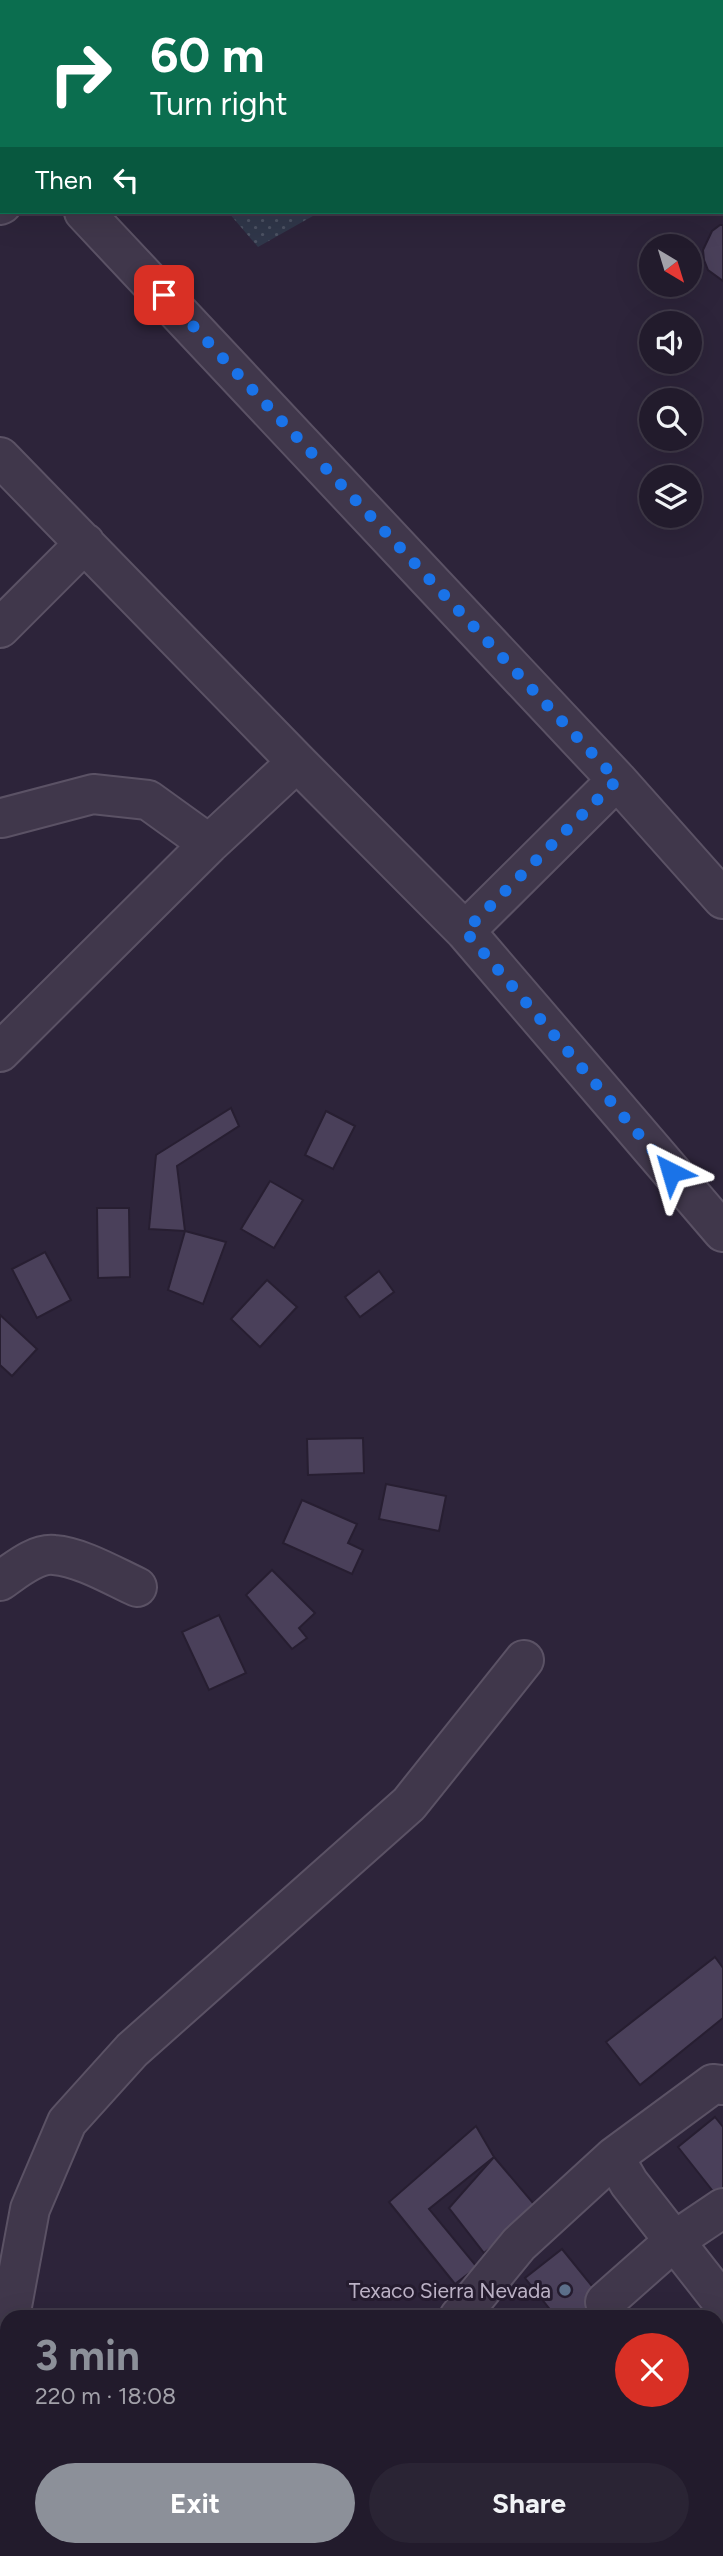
<!DOCTYPE html>
<meta charset="utf-8">
<style>
body{margin:0;font-family:Figtree,sans-serif;background:#2a2434;color:#f1f3f6;height:100vh;display:flex;flex-direction:column;font-size:26px;white-space:nowrap}
*{box-sizing:border-box;margin:0}
p{font-size:23px;color:#a2a1a9}
.icon{flex:none;width:38px;height:38px;fill:none;stroke:currentColor;stroke-width:2;stroke-linecap:round;stroke-linejoin:round}
.map{position:relative;flex:1;overflow:hidden}
.details{position:absolute;left:0px;top:2310px;width:724px;height:247px;display:flex;flex-direction:column;background:#221b2c;border-radius:21px 21px 0 0;box-shadow:0 7px 28px #0002,0 0 0 2px #3f3948}
.details>*{flex:none}
.hud{position:absolute;left:0px;top:0px;width:724px;height:214px;box-shadow:0 7px 28px #0002,0 0 0 2px #3f3948;background:#0b6e4f;color:#fff;overflow:hidden}
.needle{width:46px;rotate:142deg}
.controls{position:absolute;left:639px;top:234px;display:grid;gap:14px}
.controls a{display:grid;place-items:center;width:63px;height:63px;border-radius:50%;background:#221b2c;box-shadow:0 7px 28px #0002,0 0 0 2px #3f3948;font-size:35px}
.pin{position:absolute;display:grid;place-items:center;width:60px;height:60px;color:#fff;margin:-30px;border-radius:14px;box-shadow:0 4px 10px #0006}
.me{position:absolute;width:77px;margin:-38px;rotate:320deg;stroke-linejoin:round;filter:drop-shadow(0 0 5px #0008)}
.turn{display:flex;align-items:center;gap:24px;height:147px;padding:0 35px;font-size:32px}
.turn .icon{width:91px;height:91px;stroke-width:2.5}
.turn b{display:block;font-size:49px;line-height:60px}
.then{display:flex;align-items:center;height:66px;padding:0 35px;background:#0003;gap:14px;font-size:26px}
.round{display:grid;place-items:center;flex:none;width:74px;height:74px;border-radius:37px;background:#2a2434}
.headline{display:flex;align-items:center;justify-content:space-between;height:119px;padding:0 35px}
h1{font-size:42px;font-weight:700;line-height:52px;color:#8c9099}
.primary-button{display:flex;gap:14px;margin-top:auto;padding:14px 35px}
.primary-button a{flex:1;height:80px;border-radius:42px;background:#8c9099;color:#fff;font-size:28px;font-weight:700;line-height:80px;text-align:center}
.primary-button a+a{background:#2a2434;color:#f1f3f6}
.map>svg:first-child{display:block}
.grass{fill:url(#grass-dots)}
.building{fill:#4a405a;stroke:#271e31;stroke-width:2}
.lines{fill:none;stroke-linecap:round;stroke-linejoin:round}
.minor-casing{stroke:#5b5265;stroke-width:42}
.major-casing{stroke:#494053;stroke-width:42}
.highway-casing{stroke:#483f52;stroke-width:42}
.minor{stroke:#40374b;stroke-width:38}
.major{stroke:#5e556b;stroke-width:38}
.highway{stroke:#637055;stroke-width:38}
.route{stroke:#1a73e8;stroke-width:12;stroke-dasharray:0 21.6}
.service-dot{fill:#5c6f8a;stroke:#251c2f;stroke-width:2.5}
.labels{text-anchor:middle;dominant-baseline:central;stroke-width:6;stroke-linejoin:round;paint-order:stroke}
.poi-label{font-size:21px;fill:#bcb2c6;stroke:#251c2f;text-anchor:end}
</style>
<div class="map">
<svg width="723" height="2556" viewBox="0 0 723 2556">
<defs>
<pattern id="grass-dots" width="8" height="8" patternUnits="userSpaceOnUse" patternTransform="scale(1.75)"><rect width="8" height="8" fill="#30374a"/><path d="M2 2h.1M6 6h.1" fill="none" stroke="#4c5263" stroke-width="1.8" stroke-linecap="round"/></pattern>
</defs>
<rect width="100%" height="100%" fill="#2d243a"/>
<path class="grass" d="M0,0H695L2,2L0,143Z
M228,212H320L258,247Z"/>
<path class="building" d="M720,225H723V281L708,270L704,260L703,250L712,231Z
M231,1108L239,1126L177,1166L185,1231L149,1229L156,1155Z
M326,1111L355,1126L333,1169L305,1155Z
M270,1181L303,1200L274,1248L241,1229Z
M97,1208H129L130,1277L98,1278Z
M185,1231L226,1242L203,1304L168,1290Z
M45,1252L71,1300L37,1318L12,1269Z
M379,1271L394,1292L360,1317L345,1297Z
M267,1280L297,1307L260,1347L231,1319Z
M0,1315L37,1349L12,1376L0,1365Z
M363,1438L364,1473L308,1475L307,1439Z
M386,1484L446,1496L439,1531L379,1519Z
M302,1500L357,1524L348,1543L363,1550L352,1574L283,1543Z
M272,1570L315,1613L299,1628L307,1638L292,1649L246,1595Z
M219,1615L246,1673L209,1690L182,1632Z
M715,1957L723,1968V2018L640,2085L606,2042Z
M715,2117L723,2127V2204L678,2147Z
M476,2126L494,2157L429,2209L477,2267L455,2284L389,2202Z
M494,2157L539,2210L484,2253L449,2208Z
M562,2249L617,2317H556L525,2278Z"/>
<g class="lines">
<defs>
<path id="minor" d="M0,205L2,204
M84,212L617,780L723,899
M0,457L297,762L465,931L723,1232
M0,628L85,543
M2,818L93,794L148,800L209,844
M465,931L617,780
M0,1052L209,844L297,762
M0,1581C15,1571 35,1553 54,1555C81,1557 113,1576 137,1587
M723,2085L713,2084L614,2157L629,2183L723,2303
M605,2302L674,2241L723,2208
M10,2317L30,2209L67,2122L132,2050L409,1804L524,1660
M459,2317L519,2244L614,2157
M0,2402L7,2406"/>
<path id="major" d="M718,2415L723,2413
M0,2556H1
M222,2556L256,2550"/>
<path id="highway" d="M718,2457L723,2455
M484,2556L504,2550
M721,2556L723,2555"/>
</defs>
<use href="#minor" class="minor-casing"/>
<use href="#major" class="major-casing"/>
<use href="#highway" class="highway-casing"/>
<use href="#minor" class="minor"/>
<use href="#major" class="major"/>
<use href="#highway" class="highway"/>
</g>
<g class="lines">
<path class="route" d="M164,295L617,780L465,931L671,1172"/>
</g>
<circle class="service-dot" cx="565" cy="2290" r="7"/>
<g class="labels">
<g class="poi-label">
<text x="551" y="2290">Texaco Sierra Nevada</text>
</g>
</g>
</svg>
<div class="controls">
<a><svg class="needle" viewBox="-14 -14 28 28"><path d="M0-13l5 13h-10z" fill="#e53935"/><path d="M0 13l5-13h-10z" fill="#a2a1a9"/></svg></a>
<a><svg class="icon" aria-label="sound" viewBox="0 0 24 24"><path d="M4 9h4l5-4v14l-5-4H4zM17 9q2 3 0 6"/></svg></a>
<a><svg class="icon" aria-label="search" viewBox="0 0 24 24"><circle cx="10" cy="10" r="6"/><path d="M15 15l6 6"/></svg></a>
<a><svg class="icon" aria-label="layers" viewBox="0 0 24 24"><path d="M12 4l9 5-9 5-9-5zM3 14l9 5 9-5"/></svg></a>
</div>
<div class="pin" style="left:164px;top:295px;background:#d93025"><svg class="icon" aria-label="arrive" viewBox="0 0 24 24"><path d="M6 21V4h12l-3 4 3 4H6"/></svg></div>
<svg class="me" style="left:671px;top:1172px" viewBox="-20 -20 40 40"><path d="M0-17L14 15 0 8-14 15z" fill="#1a73e8" stroke="#fff" stroke-width="4"/></svg>
<div class="hud">
<div class="turn"><svg class="icon" aria-label="right" viewBox="0 0 24 24"><path d="M7 20v-9h11M14 6l5 5-5 5"/></svg><div><b>60 m</b>Turn right</div></div>
<div class="then">Then<svg class="icon" aria-label="left" viewBox="0 0 24 24"><path d="M17 20v-9H6M10 6l-5 5 5 5"/></svg></div>
</div>
<section class="details">
<div class="headline"><div><h1>3 min</h1><p>220 m · 18:08</p></div><a class="round" style="background:#d93025;color:#fff"><svg class="icon" aria-label="close" viewBox="0 0 24 24"><path d="M6 6l12 12M18 6L6 18"/></svg></a></div>
<div class="primary-button"><a>Exit</a><a>Share</a></div>
</section>
</div>
